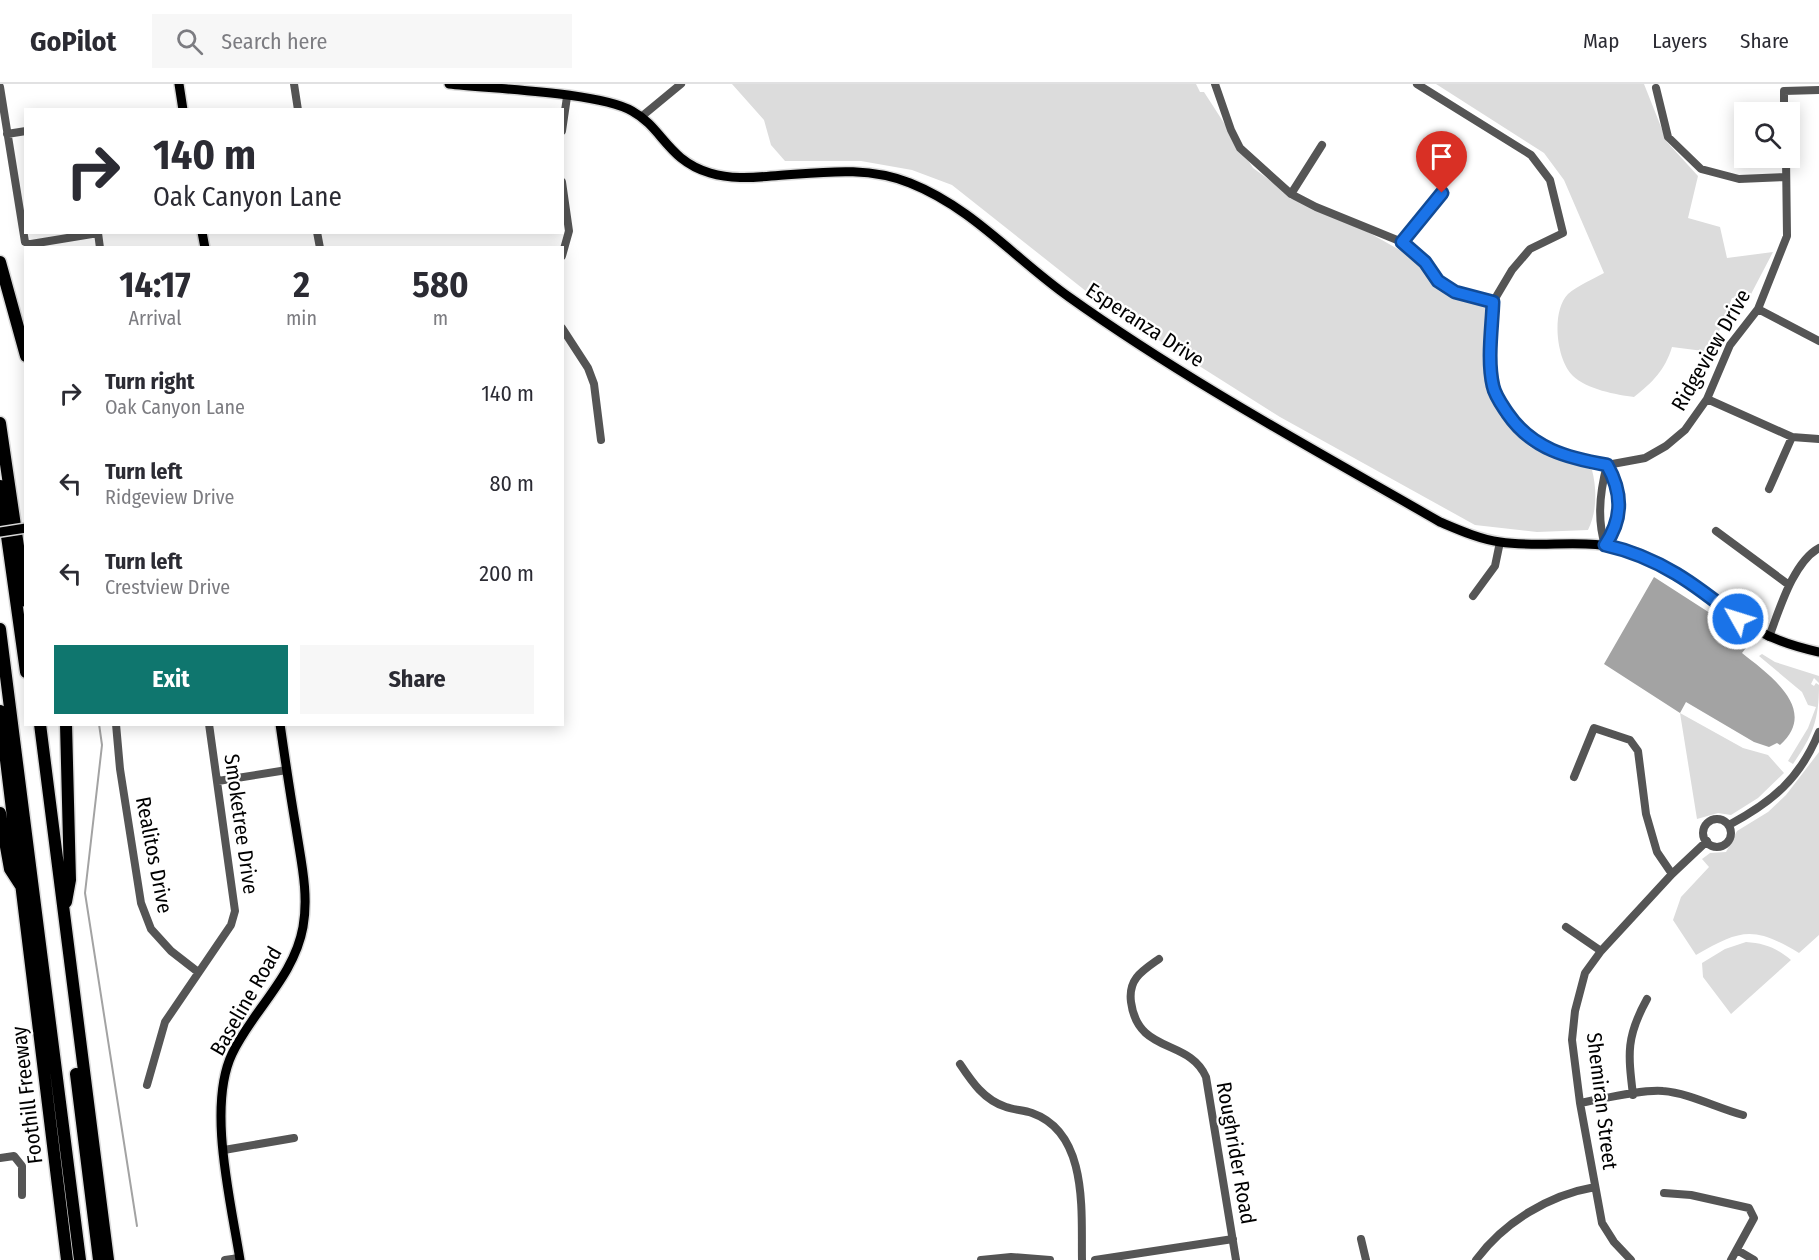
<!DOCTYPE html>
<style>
body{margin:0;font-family:"Fira Sans Condensed",sans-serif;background:#f7f7f7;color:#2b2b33;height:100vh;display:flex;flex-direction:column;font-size:22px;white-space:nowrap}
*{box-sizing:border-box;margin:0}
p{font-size:20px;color:#7c7c81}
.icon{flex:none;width:33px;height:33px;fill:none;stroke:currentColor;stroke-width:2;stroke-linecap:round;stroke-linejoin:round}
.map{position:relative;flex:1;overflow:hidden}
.drawer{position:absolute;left:24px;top:162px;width:540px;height:480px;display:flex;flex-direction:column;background:#fff;border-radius:0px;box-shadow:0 3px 15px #0003}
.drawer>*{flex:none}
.top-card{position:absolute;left:24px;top:24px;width:540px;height:126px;border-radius:0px;box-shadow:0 3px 15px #0003;background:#fff;color:#2b2b33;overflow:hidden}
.tools{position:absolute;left:1734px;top:18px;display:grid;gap:12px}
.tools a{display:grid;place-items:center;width:66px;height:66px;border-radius:0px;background:#fff;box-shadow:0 3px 15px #0003;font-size:30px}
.pin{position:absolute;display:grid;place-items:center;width:51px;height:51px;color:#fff;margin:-62px -26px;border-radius:50% 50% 50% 0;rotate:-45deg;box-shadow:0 0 6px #0007}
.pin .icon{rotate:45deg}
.me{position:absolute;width:66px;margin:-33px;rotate:309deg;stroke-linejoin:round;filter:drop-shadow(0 0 4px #0008)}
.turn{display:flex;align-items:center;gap:21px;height:126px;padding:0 30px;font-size:27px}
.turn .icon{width:78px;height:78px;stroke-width:2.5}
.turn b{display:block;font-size:42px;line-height:51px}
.eta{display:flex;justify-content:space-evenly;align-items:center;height:102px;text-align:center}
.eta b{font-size:36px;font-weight:700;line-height:42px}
.cta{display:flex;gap:12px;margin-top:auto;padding:12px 30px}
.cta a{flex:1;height:69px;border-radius:0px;background:#0f766e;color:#fff;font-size:24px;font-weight:700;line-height:69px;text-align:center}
.cta a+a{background:#f7f7f7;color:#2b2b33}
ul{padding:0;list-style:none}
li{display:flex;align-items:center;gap:18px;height:90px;padding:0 30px}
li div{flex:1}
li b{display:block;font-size:22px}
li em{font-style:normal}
header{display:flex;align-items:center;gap:36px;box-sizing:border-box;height:84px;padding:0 30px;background:#fff;border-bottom:2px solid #e1e1e2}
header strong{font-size:28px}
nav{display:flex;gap:33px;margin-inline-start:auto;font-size:21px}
.search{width:420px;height:54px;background:#f7f7f7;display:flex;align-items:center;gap:15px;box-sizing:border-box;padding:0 21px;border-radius:0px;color:#7c7c81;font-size:22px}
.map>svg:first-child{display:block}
.green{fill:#dcdcdc}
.water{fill:#a3a3a3}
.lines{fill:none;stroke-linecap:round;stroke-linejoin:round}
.stream{stroke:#a3a3a3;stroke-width:2}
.major-casing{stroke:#dbdbdb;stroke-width:12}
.highway-casing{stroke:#dbdbdb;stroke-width:15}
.minor{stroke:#555;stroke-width:8}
.major{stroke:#000;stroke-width:9}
.highway{stroke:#000;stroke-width:12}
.major-bridge-casing{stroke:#dbdbdb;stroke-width:12;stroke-linecap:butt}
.major-bridge{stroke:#000;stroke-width:9}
.route-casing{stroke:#114b97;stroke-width:15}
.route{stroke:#1a73e8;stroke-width:10}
.labels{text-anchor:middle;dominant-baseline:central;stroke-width:4.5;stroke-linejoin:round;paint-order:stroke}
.street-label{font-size:21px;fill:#000;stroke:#fff}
</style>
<header>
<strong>GoPilot</strong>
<div class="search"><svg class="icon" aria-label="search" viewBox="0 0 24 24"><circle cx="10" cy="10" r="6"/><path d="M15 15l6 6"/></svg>Search here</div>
<nav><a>Map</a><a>Layers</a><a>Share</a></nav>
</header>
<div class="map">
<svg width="1819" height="1176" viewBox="0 0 1819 1176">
<rect width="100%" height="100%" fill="#fff"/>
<path class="green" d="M732,0H1196L1200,8H1204L1253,84L1297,116L1359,143L1412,173L1435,198L1485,219L1489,229L1485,287L1500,332L1530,363L1592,386C1597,405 1597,428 1588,446L1537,448L1475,441L1280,333L1106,223L952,101L912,86L861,77H785L771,61L764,36Z
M1436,0H1644L1667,58L1698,92L1688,134L1720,143L1727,174L1773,168L1750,212L1732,214L1711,268L1672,263C1665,286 1653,298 1634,313C1617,311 1586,305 1573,292C1556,276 1551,227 1568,210C1577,202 1593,195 1604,189L1564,96L1544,69Z
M1762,570L1775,578L1819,592V599L1814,594L1811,600L1814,602L1816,599L1819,601C1819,636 1813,651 1793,680L1788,677L1808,644L1816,623L1808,621L1802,608L1759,572Z
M1680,629L1743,664L1768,671L1784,689L1758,714L1731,731L1718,729L1697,735Z
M1819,668V851L1799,869C1753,841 1740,846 1696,871L1673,836L1681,813L1709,783L1702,775L1710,769L1726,768L1737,747L1768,728L1786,711Z
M1746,858C1764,859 1777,864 1791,876L1731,930L1703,893L1702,879L1725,865Z"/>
<path class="water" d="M1654,493L1713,531L1749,560L1742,569C1771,592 1819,626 1780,661L1777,659L1769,663L1754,658L1686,618L1680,629L1604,580Z"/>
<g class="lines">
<path class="stream" d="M99,640L102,661L85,809L137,1142"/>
<defs>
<path id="major" d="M179,0L183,26
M449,0C492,5 598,8 632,27C663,44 667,76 710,89C730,95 750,94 771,92C819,89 865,81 910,99C973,124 1015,175 1069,213C1187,297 1315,366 1440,438C1459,446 1479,455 1500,458C1545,465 1592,452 1636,469C1681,485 1714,522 1755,545C1776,557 1796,563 1819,568
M202,148L205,164
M240,1176C231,1118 207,1023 232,970C253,926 294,893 303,843C309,810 301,777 296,744C290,709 285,675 280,640"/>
<path id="highway" d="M0,178L26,272
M0,339L26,517
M0,402L26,588
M0,545L80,1176
M0,627L67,1176
M40,640L108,1176
M0,729L10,785L21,802
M66,818L70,796L66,640
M76,990L99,1176"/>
</defs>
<use href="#major" class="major-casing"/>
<use href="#highway" class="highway-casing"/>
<path class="minor" d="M294,0L298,26
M1215,0L1231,46L1240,64L1291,110L1316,123L1402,158L1425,178L1438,197L1455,208L1493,218
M1417,0L1531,71L1550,96L1563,149L1530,165L1512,186L1493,218V302L1500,318L1517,342L1538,360L1570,375L1607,381L1645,374L1666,362L1685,346L1707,315L1730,261L1758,225L1787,152L1786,74
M0,3L25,158L31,160L98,149L100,164
M1656,4L1668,53L1701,85L1739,95L1786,93
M1784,28V7L1819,6
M641,33L681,0
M562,47L567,13
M7,50L26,47
M562,98L569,147L562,172
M1291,110L1322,61
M317,148L320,164
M1402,158L1441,109
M1758,225L1819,257
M562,244L588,284L594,300L601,356
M1707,315L1792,353L1819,355
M1769,405L1792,353
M1716,447L1789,501
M1605,461C1623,435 1623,409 1607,381
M1605,461C1597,436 1600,407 1607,381
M1473,512L1495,482L1500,458
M1769,553C1779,527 1793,478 1819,464
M116,640L120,685L141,819L151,845L171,867L198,888
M1574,693L1594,644L1630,656L1638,667L1646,730L1657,768L1672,790
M218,697L287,686
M1703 749a14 14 0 1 1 28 0a14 14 0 1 1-28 0Z
M1729,741C1772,718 1800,695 1819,648
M1566,843L1601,867
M1159,875C1142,887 1128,895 1131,918C1138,971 1189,954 1206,993L1236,1176
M960,980C972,998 984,1016 1006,1023C1014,1026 1024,1026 1032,1029C1089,1049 1081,1129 1082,1176
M147,1001L165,938L231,841L235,827L209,640
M1633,1011C1628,969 1626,953 1647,915
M1580,1019C1602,1015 1643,1005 1663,1007C1689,1009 1717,1024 1743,1031
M224,1066L294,1054
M0,1074L14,1072L22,1082V1111
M1664,1109L1691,1111L1749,1124L1754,1134L1731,1176
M1361,1155L1366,1176
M1737,1166L1754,1176
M225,1176L239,1174
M981,1176L1011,1173L1050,1176
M1095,1176L1233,1155
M1476,1176C1504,1138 1549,1111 1595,1103
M1631,1176L1614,1158L1602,1139L1580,1019L1572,956L1575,927L1585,889L1601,867L1672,790L1707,757"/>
<use href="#major" class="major"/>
<use href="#highway" class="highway"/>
<defs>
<path id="major-bridge" d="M0,448L26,444"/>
</defs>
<use href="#major-bridge" class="major-bridge-casing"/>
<use href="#major-bridge" class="major-bridge"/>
</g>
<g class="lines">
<defs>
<path id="route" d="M1442,109L1402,158L1425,178L1438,197L1455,208L1493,218C1492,244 1487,276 1493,302C1495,312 1502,321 1508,330C1532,365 1568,374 1607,381C1623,409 1623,435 1605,461C1659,473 1696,501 1738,535"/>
</defs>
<use href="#route" class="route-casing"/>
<use href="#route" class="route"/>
</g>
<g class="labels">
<g class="street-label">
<text transform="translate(1145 241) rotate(33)">Esperanza Drive</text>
<text transform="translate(1711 266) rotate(-60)">Ridgeview Drive</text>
<text transform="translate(241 740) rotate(82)">Smoketree Drive</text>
<text transform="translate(154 771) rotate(79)">Realitos Drive</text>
<text transform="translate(246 917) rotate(-60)">Baseline Road</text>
<text transform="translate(27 1011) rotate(-97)">Foothill Freeway</text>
<text transform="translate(1602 1017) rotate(83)">Shemiran Street</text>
<text transform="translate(1236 1069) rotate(80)">Roughrider Road</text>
</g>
</g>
</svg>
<div class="tools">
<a><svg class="icon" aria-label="search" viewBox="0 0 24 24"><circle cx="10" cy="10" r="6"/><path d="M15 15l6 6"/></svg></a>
</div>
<div class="pin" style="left:1442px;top:109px;background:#d93025"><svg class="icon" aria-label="arrive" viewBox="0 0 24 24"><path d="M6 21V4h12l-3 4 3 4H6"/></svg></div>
<svg class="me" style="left:1738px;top:535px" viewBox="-20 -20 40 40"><circle r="17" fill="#1a73e8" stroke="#fff" stroke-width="3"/><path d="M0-11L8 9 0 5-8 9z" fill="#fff"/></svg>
<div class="top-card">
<div class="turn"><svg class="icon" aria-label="right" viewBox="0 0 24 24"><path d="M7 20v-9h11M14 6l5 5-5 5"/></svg><div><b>140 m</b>Oak Canyon Lane</div></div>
</div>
<section class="drawer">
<div class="eta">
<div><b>14:17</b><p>Arrival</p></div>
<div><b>2</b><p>min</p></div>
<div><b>580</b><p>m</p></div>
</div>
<ul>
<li><svg class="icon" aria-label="right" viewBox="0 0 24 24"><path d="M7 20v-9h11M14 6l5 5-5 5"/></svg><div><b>Turn right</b><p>Oak Canyon Lane</p></div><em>140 m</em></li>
<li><svg class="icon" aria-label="left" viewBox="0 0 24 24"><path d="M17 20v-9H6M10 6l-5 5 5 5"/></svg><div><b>Turn left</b><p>Ridgeview Drive</p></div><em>80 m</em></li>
<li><svg class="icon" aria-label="left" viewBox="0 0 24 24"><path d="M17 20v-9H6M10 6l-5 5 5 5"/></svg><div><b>Turn left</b><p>Crestview Drive</p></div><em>200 m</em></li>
</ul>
<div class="cta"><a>Exit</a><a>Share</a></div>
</section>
</div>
